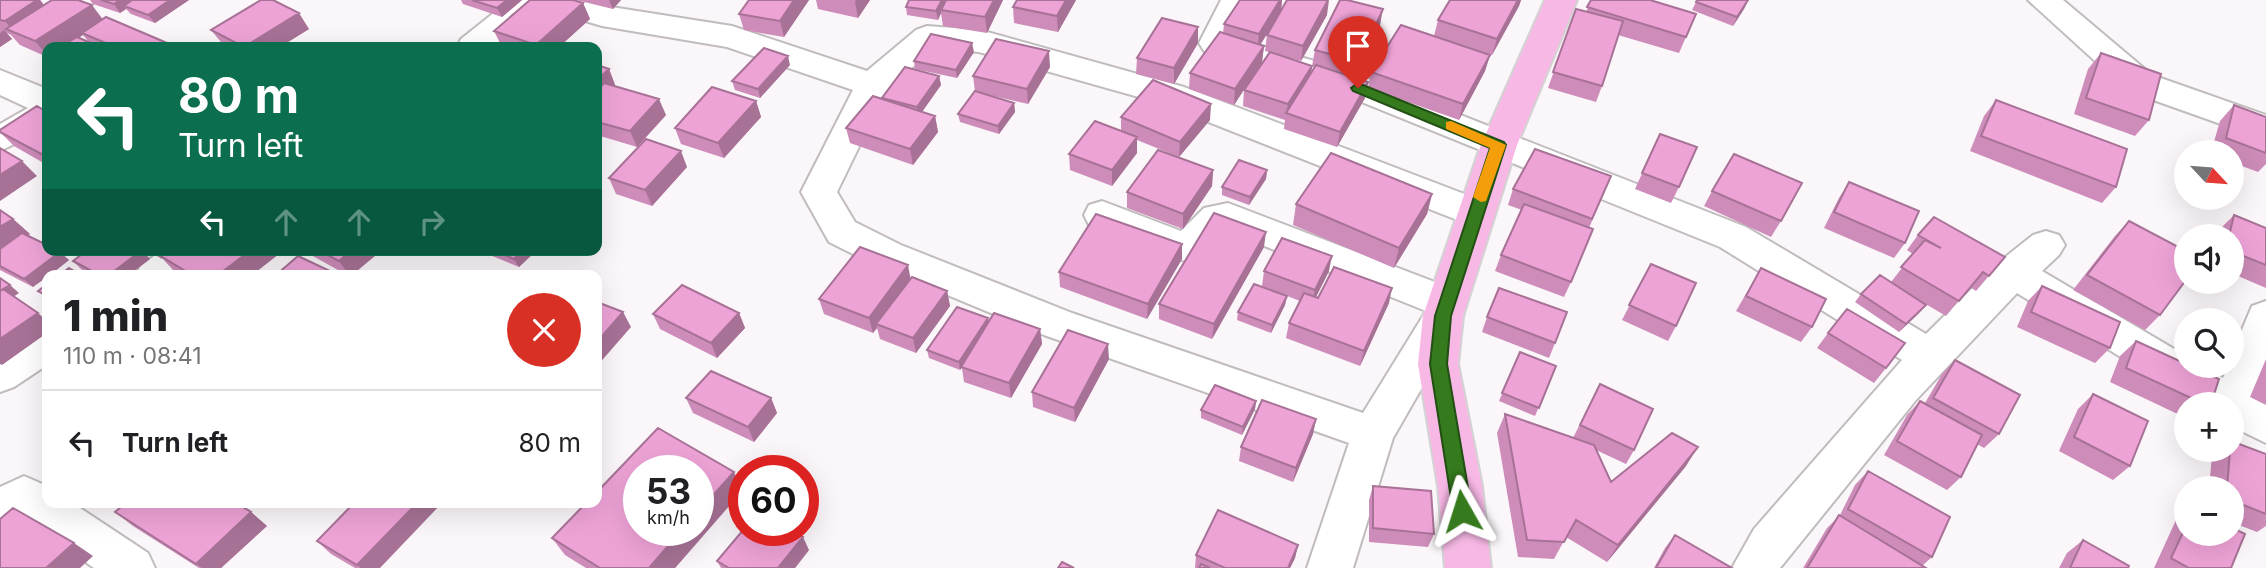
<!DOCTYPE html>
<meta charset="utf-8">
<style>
body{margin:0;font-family:Inter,sans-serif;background:#f2f2f2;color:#202124;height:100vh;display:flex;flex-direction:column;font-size:26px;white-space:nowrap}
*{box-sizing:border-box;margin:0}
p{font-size:23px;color:#757577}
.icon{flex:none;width:38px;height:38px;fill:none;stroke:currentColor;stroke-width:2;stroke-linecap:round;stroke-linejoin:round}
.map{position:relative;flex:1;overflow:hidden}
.sheet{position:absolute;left:42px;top:270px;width:560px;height:238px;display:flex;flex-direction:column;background:#fff;border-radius:14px;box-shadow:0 7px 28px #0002}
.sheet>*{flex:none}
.hud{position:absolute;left:42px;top:42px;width:560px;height:214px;border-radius:14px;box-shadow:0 7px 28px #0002;background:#0b6e4f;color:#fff;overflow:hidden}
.needle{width:46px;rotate:116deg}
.buttons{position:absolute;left:2174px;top:140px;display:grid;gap:14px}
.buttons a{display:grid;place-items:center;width:70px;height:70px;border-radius:50%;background:#fff;box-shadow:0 7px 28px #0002;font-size:35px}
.speed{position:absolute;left:623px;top:455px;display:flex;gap:14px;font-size:35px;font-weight:700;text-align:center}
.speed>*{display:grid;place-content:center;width:91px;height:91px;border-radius:50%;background:#fff;box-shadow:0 7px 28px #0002;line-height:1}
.speed small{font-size:18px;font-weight:400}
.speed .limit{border:10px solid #d22;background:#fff;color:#111}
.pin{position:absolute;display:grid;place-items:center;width:60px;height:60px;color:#fff;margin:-72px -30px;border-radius:50% 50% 50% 0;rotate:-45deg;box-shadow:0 0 7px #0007}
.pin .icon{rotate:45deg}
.me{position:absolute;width:77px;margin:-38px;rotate:354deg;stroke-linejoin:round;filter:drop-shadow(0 0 5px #0008)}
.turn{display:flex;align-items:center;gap:24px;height:147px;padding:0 21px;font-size:32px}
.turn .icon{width:91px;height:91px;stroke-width:2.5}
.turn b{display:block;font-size:49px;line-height:60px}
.lanes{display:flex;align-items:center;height:66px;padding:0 21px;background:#0003;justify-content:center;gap:35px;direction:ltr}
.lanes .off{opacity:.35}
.round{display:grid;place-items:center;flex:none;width:74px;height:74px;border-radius:37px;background:#f2f2f2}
.summary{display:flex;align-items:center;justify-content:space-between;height:119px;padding:0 21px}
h1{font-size:42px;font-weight:800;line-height:52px}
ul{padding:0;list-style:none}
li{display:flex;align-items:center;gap:21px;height:105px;padding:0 21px;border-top:2px solid #e0e0e0}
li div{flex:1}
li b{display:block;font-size:26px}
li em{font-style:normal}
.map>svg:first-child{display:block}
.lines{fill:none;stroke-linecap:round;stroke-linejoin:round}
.minor-casing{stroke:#c0bcbe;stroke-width:4}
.primary-casing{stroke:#d3d3d3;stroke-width:4}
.minor{fill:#fff;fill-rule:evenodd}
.primary{fill:#f7b8e5;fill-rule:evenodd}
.wall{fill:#cd8cb9;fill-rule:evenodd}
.shaded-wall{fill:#a77296}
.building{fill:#eea3d7;stroke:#a77296;stroke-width:2}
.route{fill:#357a1d;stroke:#224f13;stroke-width:2}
.slow{fill:#f59e0b}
</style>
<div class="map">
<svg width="2266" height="568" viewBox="0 0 2266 568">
<rect width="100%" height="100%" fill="#fbf6f9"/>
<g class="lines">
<defs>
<path id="minor" d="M510,0H584L605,6L732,26L867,71L916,30L927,26L980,30L1184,87L1488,203L1493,213L1488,223L1475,227L1160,103L979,52L934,48L886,91L837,192L855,222L901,245L1072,313L1363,413L1426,311L1227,231L1200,258L1187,262L1089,225L1084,215L1089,205L1102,201L1181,231L1204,208L1228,203L1461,292L1466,303L1463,316L1393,438L1353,568H1307L1349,443L1044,335L875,265L829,242L801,192L853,90L727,47L602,26L541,8L493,47H457L461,39Z
M1221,0H1253L1234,38L1346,70L1746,227L1926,334L1999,262L2033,235L2046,231L2059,235L2065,245L2059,255L2042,271L2186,356V366H2202L2223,378L2228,366H2231V356L2252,306L2266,301V372L2256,399L2266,404V443L2231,426V404H2197L2017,293L1916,400L1780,568H1732L1754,529L1902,360L1720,247L1322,86L1204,51L1199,43Z
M2028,0H2063L2152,75L2266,115V140L2128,91Z
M0,70L47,89V128L0,151V124L28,108L0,95Z
M163,250H211C195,280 165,275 136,275L141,265Z
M47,329V365L14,387L0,392V354L33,334Z
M24,476L47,486V502H71L148,553L155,568H94L24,519L0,531V487Z"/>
<path id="primary" d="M1545,0H1577L1517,145L1463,316L1458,364L1482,486L1491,568H1445L1438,486L1418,364L1423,316L1481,145Z"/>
</defs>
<use href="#minor" class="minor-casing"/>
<use href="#primary" class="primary-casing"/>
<use href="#minor" class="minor"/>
<use href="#primary" class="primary"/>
</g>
<path class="wall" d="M0,0H40L44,5L103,19L167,43L170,47H47V57L20,45L11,35L7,33L12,39L0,47ZM83,35L89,42L79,37Z
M90,0H189L155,23L131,14L126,9L120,13L93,4Z
M461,0H522L502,17L463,4Z
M576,0H621L613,9Z
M749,0H809L784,37L744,30L739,14Z
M816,0H870L858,18L818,9Z
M909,0H1003L987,33L943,26L941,13L938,20L907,15L906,7Z
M1076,0L1058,32L1014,23L1013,7Z
M1240,0H1282L1281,11L1327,15L1301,61L1285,57L1312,66L1311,73L1315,67L1312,66L1315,50L1380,25L1356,78L1368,82L1365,98L1337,147L1284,129L1285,120L1243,106L1244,90L1269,52L1265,51L1267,35L1278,16L1260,45L1264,46L1262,62L1234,105L1189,89L1190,73L1223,33L1224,24Z
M1450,0H1521L1519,6L1492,55H1490L1485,71L1459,120L1368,88L1371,72L1434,36L1438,20Z
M1591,0L1686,37L1679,53L1618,35L1602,86L1596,102L1548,88L1576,9L1586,12Z
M1697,0H1748L1744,9L1733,26L1692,10Z
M583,3L590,19L559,47H502L494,31Z
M1198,27V43L1174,84L1136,74L1137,58Z
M309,29L280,47H225L211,30Z
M974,52L957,78L915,69L914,61Z
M2101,53L2149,120L2135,136L2074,114L2088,69Z
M597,65L609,69L615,85L614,86L666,115L637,147L597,135Z
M790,65L760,98L735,90L732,81Z
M1050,67L1028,104L985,94L1014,103L1015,112L999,134L960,122L958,114L975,91L973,76Z
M939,76L941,85L922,112L935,116L938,132L913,165L850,143L846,128L883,99Z
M1996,100L2116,187L2102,203L1970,151L1984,116Z
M756,101L761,117L724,158L681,144L675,128Z
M2234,105L2266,117V164L2258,172L2231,162V152H2211L2220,121Z
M47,112V165L14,146L0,132V130Z
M1121,117L1210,120L1179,157L1137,140V153L1112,186L1070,170L1069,154L1121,131Z
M1660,134L1679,187L1671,203L1635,189Z
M687,167L652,206L616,194L609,178Z
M1213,170L1212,186L1183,229L1127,208V192Z
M1267,170L1266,179L1249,205L1222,195V187Z
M1611,176L1589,228L1571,282L1564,297L1495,271L1501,255L1522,210L1508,205L1513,189Z
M1849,182L1905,243L1894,258L1824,228L1839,198Z
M1712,191L1781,221L1771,237L1704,206Z
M1432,194L1427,214L1394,268L1293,225L1296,204Z
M0,210L13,219L30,234L28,235L69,260L50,275H47L33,287L0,270Z
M2234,215L2266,228V288L2231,273V236H2217L2218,231Z
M2129,221L2160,315L2145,330L2073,290L2115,236Z
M1918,235L2005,257L1976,291L1970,287L1946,316L1912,296L1919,313L1899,332L1855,302L1861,294L1891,282L1913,254L1907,250Z
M1182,244V259L1147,319L1060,287L1059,272Z
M1264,247L1212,339L1159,319V304Z
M146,250H284L252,275H181L174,271L162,258V259Z
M302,250H382L352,275H347Z
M483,250H537L519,267L485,253Z
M150,259L129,275H91L81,269L73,261Z
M1651,264L1676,326L1668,341L1622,320Z
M1761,268L1812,327L1801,342L1736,311Z
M1264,271H1329L1316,297L1389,303L1360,366L1286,338L1289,323L1300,301L1262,286Z
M911,278L947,291L950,306L916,353L880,339L877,328L873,333L824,314L819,299Z
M2042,286L2110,348L2095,363L2017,327L2028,301Z
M1287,296L1285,305L1271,333L1237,320L1238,312Z
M739,313L745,328L717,358L660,329L653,314Z
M1487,317L1555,343L1549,358L1482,332Z
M988,318L989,323L1040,329L1042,344L1011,398L964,382L962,368L960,370L929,358L927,350Z
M1828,333L1886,368L1874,383L1817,348Z
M2136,341L2211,404H2186V418L2110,382L2120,356Z
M1520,352L1556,366L1535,416L1499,401Z
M1109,359L1075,422L1033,407L1032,392Z
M2266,359V405L2250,397Z
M1955,360L1999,434L1984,448L1977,444L1961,477L1947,490L1884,455L1907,415L1920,401L1925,403L1942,374Z
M1600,384L1634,450L1626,464L1596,450L1611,482L1686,466L1607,562L1566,537L1554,559L1518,557L1497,433L1505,414L1573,438Z
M2093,394L2130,466L2113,480L2059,451L2078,409Z
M686,398H771L777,413L754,442L693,413Z
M1256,401L1255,409L1242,435L1201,418V410Z
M1316,419L1313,434L1293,482L1239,461L1241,447Z
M2219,450H2231L2266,454V526L2257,532L2231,522V488H2209L2212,455Z
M1868,471L1932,557L1922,566L1926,568H1803L1827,528L1840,515L1855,485Z
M1373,486L1434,534L1428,547L1369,542V500Z
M743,490L675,568H586L565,555L552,538Z
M115,512H251L267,526L221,568H199L133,526Z
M2186,513V534L2231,568H2154L2176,520Z
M1675,535L1732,568H1654L1665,548Z
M2083,540L2128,568H2059L2067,553Z
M317,541L380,568H355L331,554Z
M1298,545L1295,558L1290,568H1195L1196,555Z
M809,550L795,568H721L717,561Z"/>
<path class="shaded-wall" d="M37,0H40L52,15L14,32L5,21Z
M120,0H139L124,6L126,9L120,13L114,4Z
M170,0H189L155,23L148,15Z
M507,0H522L502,17L497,8Z
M609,0H621L613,9Z
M794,0H809L784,37L780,21Z
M856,0H870L858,18L855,2Z
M942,0H948L941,10V13L938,20L936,11Z
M994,0H1003L987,33L985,17Z
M1066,0H1076L1058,32L1057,16Z
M1280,0H1282L1281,12L1257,50L1259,34Z
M1329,0L1327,15L1301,61L1303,46Z
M1518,0H1521L1519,6L1492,55L1497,39Z
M1748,0L1744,9L1733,26L1737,17Z
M583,3L590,19L559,47H537L536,45Z
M92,5L104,21L82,33L83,35L64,47H47V55L35,41Z
M1383,9L1380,25L1356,78L1359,62Z
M299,13L309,29L280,47H244Z
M1198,27V43L1174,84V68Z
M4,30L12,39L0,47V33Z
M167,43L170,47H160Z
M972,43L974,52L957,78L956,70Z
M1264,46L1262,62L1234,105L1235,89Z
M1049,51L1050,67L1028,104L1027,89Z
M1490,55L1485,71L1459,120L1463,104Z
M788,56L790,65L760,98L758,89Z
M1312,66L1310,82L1286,113L1288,104Z
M609,69L615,85L597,103V80Z
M939,76L941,85L919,116L917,107Z
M1368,82L1365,98L1337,147L1340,132Z
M659,99L666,115L637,147L630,131Z
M756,101L761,117L724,158L718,143Z
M1014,103L1015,112L999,134L998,126Z
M1211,104L1210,120L1179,157L1180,142Z
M935,116L938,132L913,165L910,149Z
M1137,137V153L1112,186V170Z
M681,151L687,167L652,206L645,190Z
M22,161L37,176L0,201V175Z
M1213,170L1212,186L1183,229V214Z
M1267,170L1266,179L1249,205L1250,197Z
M1432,194L1427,214L1394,268L1399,248Z
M13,219L30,234L0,253V227Z
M1266,232L1264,247L1212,339L1214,324Z
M1182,244V259L1147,319L1148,304Z
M142,250L150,259L129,275H109Z
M153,250H174L159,255L162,258V259Z
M251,250H284L252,275H218Z
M352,250H382L352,275H349L339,261Z
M523,250H537L519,267L514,259Z
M60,252L69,260L50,275H47V277L33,287L24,279Z
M1332,256L1329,271L1312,305L1315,290Z
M908,265L911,281L876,324L877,328L873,333L869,318Z
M10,285L19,293L0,306V292Z
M1392,288L1389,303L1360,366L1364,351Z
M947,291L950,306L916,353L913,338Z
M1287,296L1285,305L1271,333L1272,325Z
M1926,305L1919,313L1899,332L1906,324Z
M623,312L631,327L597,366V342Z
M38,313L47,321V333L2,365L0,364V339Z
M739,313L745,328L717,358L711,343Z
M988,318L989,327L960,370L959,362Z
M1040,329L1042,344L1011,398L1009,383Z
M1108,344L1109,359L1075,422L1074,408Z
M771,398L777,413L754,442L748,427Z
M1256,401L1255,409L1242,435L1243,427Z
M1316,419L1313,434L1293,482L1296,468Z
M1698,447L1686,466L1607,562L1618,545Z
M734,472L743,490L675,568H649L682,530H698V512Z
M418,502H443L380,568H361L357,565Z
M251,512L267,526L221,568H202L196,564Z
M803,537L809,550L795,568H778Z
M74,543L93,556L80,568H46Z
M1298,545L1295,558L1290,568H1288Z"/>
<path class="building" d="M0,0H37L5,21L0,20Z
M52,0H78L92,5L35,41L6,29Z
M101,0H120L114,4Z
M132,0H170L148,15L124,6Z
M261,0H273L299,13L244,47L211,30Z
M472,0H507L497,8Z
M530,0H573L583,3L536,45L494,31Z
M749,0H794L780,21L739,14Z
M909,0H942L936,11L906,7Z
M946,0H994L985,17L941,10Z
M1017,0H1066L1057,16L1013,7Z
M1240,0H1280L1259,34L1224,24Z
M1287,0H1328L1303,46L1267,35Z
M1340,0H1347L1383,9L1359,62L1315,50Z
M1450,0H1518L1497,39L1438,20Z
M1591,0H1650L1696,14L1686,37L1587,7Z
M1697,0H1748L1737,17L1696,2Z
M1576,9L1623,21L1602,86L1553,72Z
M106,17L167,43L160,47H115L82,33Z
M1162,18L1198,27L1174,68L1137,58Z
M1401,25L1490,55L1463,104L1371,72Z
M1220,32L1264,46L1235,89L1190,73Z
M931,34L972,43L956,70L914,61Z
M77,37L100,47H60Z
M996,39L1049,51L1027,89L973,76Z
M764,48L788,56L758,89L732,81Z
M1270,52L1312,66L1288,104L1244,90Z
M2101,53L2161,74L2149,120L2086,98Z
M597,65L609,69L597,80Z
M1316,65L1368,82L1340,132L1286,113Z
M905,67L939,76L917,107L882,98Z
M1153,80L1211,104L1180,142L1121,117Z
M604,83L659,99L630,131L597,122V91Z
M712,87L756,101L718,143L675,128Z
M975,91L1014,103L998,126L958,114Z
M873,96L935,116L910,149L846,128Z
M1996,100L2127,149L2116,187L1981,136Z
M2234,105L2266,117V153L2226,138Z
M37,106L47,112V157L0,132V130Z
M1095,121L1137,137L1112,170L1069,154Z
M1660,134L1697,147L1679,187L1642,173Z
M646,139L681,151L645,190L609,178Z
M0,148L22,161L0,175Z
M1535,149L1611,176L1592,219L1513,189Z
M1158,150L1213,170L1183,214L1127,192Z
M1331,153L1432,194L1399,248L1296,204Z
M1734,154L1802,183L1781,221L1712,191Z
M1239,160L1267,170L1250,197L1222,187Z
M1849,182L1919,211L1905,243L1834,212Z
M1524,204L1593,229L1571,282L1501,255Z
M0,210L13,219L0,227Z
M1214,213L1266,232L1214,324L1159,304Z
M1096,214L1182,244L1148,304L1059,272Z
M2234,215L2266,228V265L2231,251V236H2229Z
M1934,217L2005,257L1989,276L1983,272L1959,301L1901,267L1925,240L1941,248L1918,235Z
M2129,221L2186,251V280L2160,315L2087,275Z
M22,233L47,245V250H57L60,252L24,279L0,266V249Z
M1282,238L1332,256L1315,290L1264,271Z
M860,247L908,265L869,318L819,299Z
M87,250H142L109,275H99L73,261Z
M166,250H251L218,275H192L159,255Z
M318,250H352L339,261Z
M494,250H523L514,259Z
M298,256L330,271L326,275H276Z
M1651,264L1696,283L1676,326L1629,305Z
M1334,267L1392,288L1364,351L1289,323L1304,293L1318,298Z
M69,268L81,275H60Z
M1761,268L1826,299L1812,327L1746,296Z
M1880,275L1926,305L1906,324L1861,294Z
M912,277L947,291L913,338L876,324Z
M0,278L10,285L0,291Z
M47,284V296L38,291Z
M1254,284L1287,296L1272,325L1238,312Z
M682,285L739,313L711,343L653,314Z
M2042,286L2120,322L2110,348L2031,312Z
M1499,288L1567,312L1555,343L1487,317Z
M3,289L38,313L0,339V291Z
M597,302L623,312L597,342Z
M957,307L988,318L959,362L927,350Z
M1847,309L1905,343L1886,368L1828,333Z
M994,313L1040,329L1009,383L961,367Z
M1068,330L1108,344L1074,408L1032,392Z
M2136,341L2186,364V366H2190L2219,379L2211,404H2204L2126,368Z
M1520,352L1556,366L1539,408L1502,393Z
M1955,360L2020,395L1999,434L1933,398Z
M711,371L771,398L748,427L686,398Z
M1600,384L1653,409L1634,450L1580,425Z
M1215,385L1256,401L1243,427L1201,410Z
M2093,394L2148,421L2130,466L2074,437Z
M1262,400L1316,419L1296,468L1241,447Z
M1920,401L1982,435L1961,477L1897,441Z
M1505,414L1594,445L1611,482L1672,433L1698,447L1618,545L1576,520L1564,542L1527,540Z
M658,428L734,472L698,512V471H639V530H682L649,568H600L552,538L587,502H597V492Z
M2231,441L2266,454V514L2231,500V488H2227L2230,450H2231Z
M1868,471L1950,517L1932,557L1848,509Z
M1373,486L1431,491L1434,534L1373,528Z
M127,502H235L251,512L196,564L115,512Z
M355,502H418L357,565L317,541Z
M13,508L74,543L46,568H0V519Z
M1218,510L1298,545L1288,568H1225L1196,555Z
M1839,515L1926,568H1807Z
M2186,526V534H2231V527L2245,534L2231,568H2189L2171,558Z
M744,529V530H791L803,537L778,568H729L717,561Z
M1675,535L1732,568H1656Z
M2083,540L2129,566L2128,568H2070Z
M1062,562L1074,568H1058Z
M1201,564L1210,568H1199Z"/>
<path class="route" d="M1358,83L1504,142L1506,145L1451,316L1447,364L1472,511L1469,517L1462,520L1456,517L1453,511L1430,364L1435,316L1490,148L1353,91L1351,88Z"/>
<path class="slow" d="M1451,121L1506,145L1486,201L1481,202L1473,197L1490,148L1446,129V122Z"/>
</svg>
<div class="buttons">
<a><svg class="needle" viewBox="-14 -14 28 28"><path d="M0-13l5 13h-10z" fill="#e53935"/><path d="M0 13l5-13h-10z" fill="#757577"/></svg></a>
<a><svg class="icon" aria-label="sound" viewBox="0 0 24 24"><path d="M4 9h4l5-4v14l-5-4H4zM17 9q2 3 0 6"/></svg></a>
<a><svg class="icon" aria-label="search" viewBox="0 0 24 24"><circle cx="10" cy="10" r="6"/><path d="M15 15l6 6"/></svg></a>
<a>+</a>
<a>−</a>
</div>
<div class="speed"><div>53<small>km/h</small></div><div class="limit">60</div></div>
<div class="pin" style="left:1358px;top:88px;background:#d93025"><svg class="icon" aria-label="arrive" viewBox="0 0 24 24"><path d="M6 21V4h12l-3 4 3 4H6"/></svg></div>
<svg class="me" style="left:1462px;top:511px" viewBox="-20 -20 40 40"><path d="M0-17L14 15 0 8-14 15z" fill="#357a1d" stroke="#fff" stroke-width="4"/></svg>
<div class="hud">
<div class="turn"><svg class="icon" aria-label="left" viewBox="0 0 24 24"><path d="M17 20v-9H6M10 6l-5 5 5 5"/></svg><div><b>80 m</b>Turn left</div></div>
<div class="lanes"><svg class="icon" aria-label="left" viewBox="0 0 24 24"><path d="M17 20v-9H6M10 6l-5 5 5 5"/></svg><svg class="icon off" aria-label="ahead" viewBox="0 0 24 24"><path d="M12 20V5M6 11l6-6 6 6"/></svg><svg class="icon off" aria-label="ahead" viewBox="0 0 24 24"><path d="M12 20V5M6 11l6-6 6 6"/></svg><svg class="icon off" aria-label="right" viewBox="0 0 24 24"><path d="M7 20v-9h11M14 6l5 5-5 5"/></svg></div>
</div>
<section class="sheet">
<div class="summary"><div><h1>1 min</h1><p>110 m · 08:41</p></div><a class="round" style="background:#d93025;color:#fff"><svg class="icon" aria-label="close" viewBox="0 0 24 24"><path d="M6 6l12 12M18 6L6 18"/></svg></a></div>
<ul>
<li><svg class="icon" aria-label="left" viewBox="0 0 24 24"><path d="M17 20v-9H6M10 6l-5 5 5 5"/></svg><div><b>Turn left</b></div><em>80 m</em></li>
</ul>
</section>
</div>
